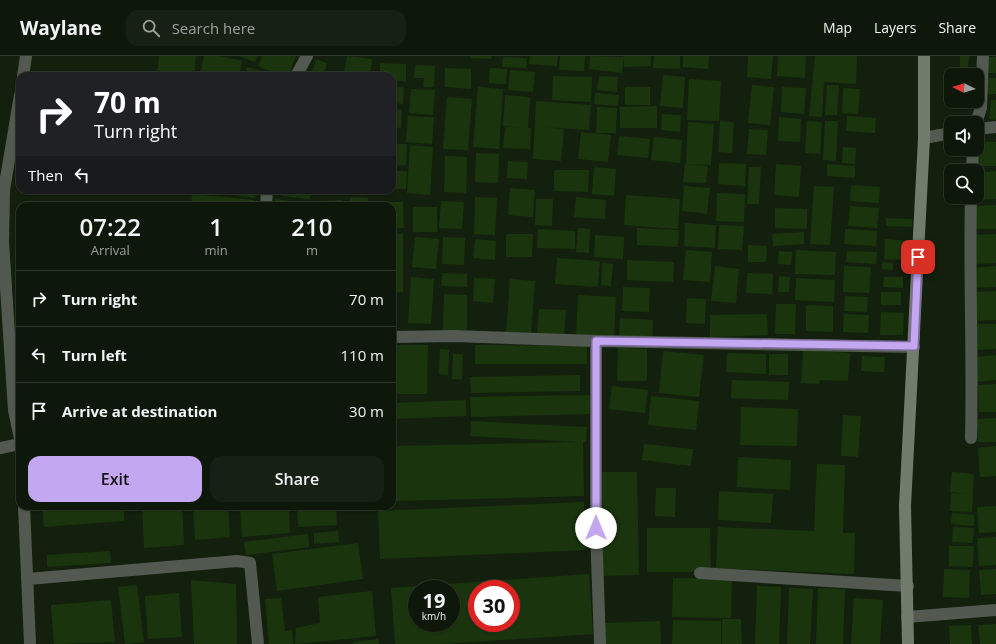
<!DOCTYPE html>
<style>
body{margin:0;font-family:"Open Sans",sans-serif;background:#172113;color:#f1f3f6;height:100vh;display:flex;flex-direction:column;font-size:15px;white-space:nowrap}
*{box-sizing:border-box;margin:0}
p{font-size:13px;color:#9ba09c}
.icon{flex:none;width:22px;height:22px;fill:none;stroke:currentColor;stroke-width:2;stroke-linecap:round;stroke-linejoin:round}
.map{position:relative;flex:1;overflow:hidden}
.side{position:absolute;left:16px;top:146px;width:380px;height:308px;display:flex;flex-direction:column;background:#0e180a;border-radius:12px;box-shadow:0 1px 3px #0004,0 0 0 1px #2e372b}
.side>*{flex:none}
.guide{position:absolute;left:16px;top:16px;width:380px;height:122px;border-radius:12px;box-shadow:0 1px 3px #0004,0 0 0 1px #2e372b;background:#202124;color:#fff;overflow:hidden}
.needle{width:26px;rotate:275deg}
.fabs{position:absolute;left:944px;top:12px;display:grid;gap:8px}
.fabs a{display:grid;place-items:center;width:40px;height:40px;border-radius:8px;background:#0e180a;box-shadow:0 1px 3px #0004,0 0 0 1px #2e372b;font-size:20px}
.speed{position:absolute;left:408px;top:524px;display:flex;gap:8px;font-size:20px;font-weight:700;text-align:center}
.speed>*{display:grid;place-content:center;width:52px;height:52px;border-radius:50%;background:#0e180a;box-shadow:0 1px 3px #0004,0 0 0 1px #2e372b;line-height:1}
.speed small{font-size:10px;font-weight:400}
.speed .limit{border:6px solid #d22;background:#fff;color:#111}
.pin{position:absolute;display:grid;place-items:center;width:34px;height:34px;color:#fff;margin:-17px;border-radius:8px;box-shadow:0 2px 6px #0006}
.me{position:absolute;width:44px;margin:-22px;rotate:0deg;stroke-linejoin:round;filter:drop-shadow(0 0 3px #0008)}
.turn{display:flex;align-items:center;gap:14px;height:84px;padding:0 12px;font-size:18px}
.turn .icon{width:52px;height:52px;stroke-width:2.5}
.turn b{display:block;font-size:28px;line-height:34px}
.then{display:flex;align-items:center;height:38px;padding:0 12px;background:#0003;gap:8px;font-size:15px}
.eta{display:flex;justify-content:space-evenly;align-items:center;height:68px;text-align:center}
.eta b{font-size:24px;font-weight:600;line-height:28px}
.action{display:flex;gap:8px;margin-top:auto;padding:8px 12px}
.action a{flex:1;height:46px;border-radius:12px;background:#c4a7f1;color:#111;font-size:16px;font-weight:600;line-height:46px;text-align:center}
.action a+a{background:#172113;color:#f1f3f6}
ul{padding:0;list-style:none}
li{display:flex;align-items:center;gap:12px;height:56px;padding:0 12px;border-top:1px solid #2e372b}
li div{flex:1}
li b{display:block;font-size:15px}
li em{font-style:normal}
header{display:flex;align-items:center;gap:24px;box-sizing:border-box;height:56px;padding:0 20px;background:#0e180a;border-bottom:1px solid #2e372b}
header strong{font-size:19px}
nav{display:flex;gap:22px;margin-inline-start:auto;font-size:14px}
.search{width:280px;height:36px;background:#172113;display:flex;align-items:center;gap:10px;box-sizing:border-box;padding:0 14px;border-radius:12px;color:#9ba09c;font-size:15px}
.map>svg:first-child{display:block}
.building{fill:#1a350d;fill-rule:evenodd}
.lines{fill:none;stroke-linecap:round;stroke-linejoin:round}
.street{stroke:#525950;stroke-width:12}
.secondary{stroke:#717c6d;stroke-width:12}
.route-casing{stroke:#7f6d9d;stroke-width:10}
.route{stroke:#c4a7f1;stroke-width:7}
</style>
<header>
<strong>Waylane</strong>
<div class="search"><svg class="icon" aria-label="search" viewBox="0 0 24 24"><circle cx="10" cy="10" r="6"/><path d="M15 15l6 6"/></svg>Search here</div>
<nav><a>Map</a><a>Layers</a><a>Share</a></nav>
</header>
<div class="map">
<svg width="996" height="588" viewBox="0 0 996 588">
<rect width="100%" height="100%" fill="#13200d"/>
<path class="building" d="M159,0H196L194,20H157Z
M204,0H220L242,5L239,20H200Z
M239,0H258L255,6Z
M262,0H296L288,20H282L258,10Z
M347,0L372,3L370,20L344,19Z
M471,0H492L491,3L471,2Z
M530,0H558L557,10L529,8Z
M560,0H585L584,15L559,14Z
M590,0L624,1L622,17L589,13Z
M624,0H651V10L624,11Z
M654,0H680V13L653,12Z
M683,0H709L708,13L683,11Z
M748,0H773L771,23L747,21Z
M778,0H806L805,22L777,20Z
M815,0H857L856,28L824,26L822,61L809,60Z
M960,0H969L968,13L960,12Z
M503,1L527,2L526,12L502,11Z
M988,1H996V17H987Z
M316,3L327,7L323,20L312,16Z
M380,7L406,8V25H392V20H380Z
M415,9L435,10L434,31H423L424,22H414Z
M247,11L277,20H245Z
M445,12L471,13V33L445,31Z
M490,12L507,13L506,28L489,27Z
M510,14L535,16L533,36L508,34Z
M663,19L685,21L683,52L660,50Z
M553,20L592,21L591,46L552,44Z
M599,20L618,21L617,36L597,34Z
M986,22H996V38H986Z
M689,23L721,25L719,65L687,64Z
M752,29L774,31L770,69L748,67Z
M827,29H839L837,59H825Z
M392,31H404L403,48L392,47Z
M478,31L503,33L499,93L473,91Z
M625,31H650V49H625Z
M782,31L806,32L804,58L781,56Z
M843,32L860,33L858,58L842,57Z
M411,33L435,34L433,59L409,57Z
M595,37L619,39L618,50L594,48Z
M505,39L530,41L528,72L503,70Z
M447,41L472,43L468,94L443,93Z
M991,44H996V64L989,63Z
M536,45L591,49L589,74L543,71L564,73L561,105L533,103Z
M657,50V72H620V51Z
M597,51L617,52L616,77H596Z
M392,53L402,54L401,72L392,71Z
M662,58L681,59L680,76L661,74Z
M408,60L434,61L432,88L406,86Z
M847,60L876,62L875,77L846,75Z
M779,61L801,63L800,86L778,85Z
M720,65L734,66L732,97L718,96Z
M807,65L822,66L820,98L805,97Z
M825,65H838L836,105L823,104Z
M688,66L714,68L711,109L686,108Z
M505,71L531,72L530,93L503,92Z
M749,73L768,74L766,99L747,98Z
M581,76L611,79L608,106L578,103Z
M619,80L650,83L648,102L617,99Z
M654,81L682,84L680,107L651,104Z
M977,86H996V110H975Z
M394,88H407L406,109L394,110Z
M410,89L433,91L430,139L407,137Z
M843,91L856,92L855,108L842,107Z
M476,97L499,98L498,127L475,126Z
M445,100L467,101L466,137L444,136Z
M508,105L528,106L527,123L507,122Z
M719,107L746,108L745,130L718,128Z
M685,108L708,110L706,127L683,126Z
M776,108L801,110L799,141L774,139Z
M827,108L855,110V122L827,120Z
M594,111L616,113L614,140L592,138Z
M749,111H761L759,148H747Z
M554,114H589L588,136L554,135Z
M396,115H407L406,133H395Z
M996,115V143L976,144L977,117Z
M851,129L880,131L879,147L850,145Z
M684,130L710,132L707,158L682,155Z
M814,130L834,131L830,189L810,188Z
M510,132L535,134L533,161L508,159Z
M200,134H256L255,142Z
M283,134H311L310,143L282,140Z
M717,137L745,138L744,166L716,165Z
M192,138L254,144V150H191Z
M626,139L680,143L678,173L624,169Z
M350,141L368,142V150H350Z
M475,141L497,142L495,179L474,178Z
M576,141L606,144L605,163L574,161Z
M275,143L309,147L308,150H274Z
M536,143H553L552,170L535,169Z
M342,144V150H318V145Z
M441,145L464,146L462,173L439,172Z
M379,146H403L404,172H392V150H379Z
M996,149V173H975V150Z
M850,150L879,152L877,172L848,170Z
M413,151H437V176H413Z
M775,152L807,153V173L775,172Z
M886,162L912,163V171L886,170Z
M685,167L716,169L715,192L684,190Z
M719,169L744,170L742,194L718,193Z
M578,172L590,173L589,197L576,196Z
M637,172L679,174L678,191L637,189Z
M538,173L575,175V193L537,192Z
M845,173L877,175L876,190L844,188Z
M804,176V188L773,190L772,178Z
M392,178H403V236L392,237Z
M506,178H533L532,201H506Z
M996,178V207L976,208L974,179Z
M595,179L624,181L623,203L594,201Z
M415,181L439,183L436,213L412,211Z
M443,181L465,182L464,209L442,208Z
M475,183L496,185L495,204L473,202Z
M885,183L908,185L907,204L884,203Z
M748,189L767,190L766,206H748Z
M686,194L712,196L710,226L683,224Z
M796,194L836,196L835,219L795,218Z
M779,195L792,196L791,209L778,208Z
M847,195L877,196L876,208L846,206Z
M557,202L600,205L598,231L555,228Z
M627,204L674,206L673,226L627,224Z
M882,206L893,207V214L882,213Z
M602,207L613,208L611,230L601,229Z
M715,210L739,213L736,247L711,245Z
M844,210L871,211L869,237L843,236Z
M996,210V231L975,232L974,212Z
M442,217L467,218V231L441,230Z
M747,217L773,218L772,238L746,237Z
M779,220L790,221L789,236H778Z
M411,221L434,223L431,268L408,267Z
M884,221H903V232L883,231Z
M474,222L495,223L493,247L473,245Z
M796,222L835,224L834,246L795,244Z
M510,223L535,225L531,278L506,277Z
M623,231L650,232L649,256L622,255Z
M996,235V264L975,265L974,236Z
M881,236H901V249H881Z
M444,238L467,239V274H443Z
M578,239L616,241L614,282L576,280Z
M845,240L868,241L867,256L844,255Z
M687,242L706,243L705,268L686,267Z
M776,248H796L795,278H775Z
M806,249L833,250V276L806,275Z
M539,253L566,254L564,280L537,279Z
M881,256L904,257L903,279H880Z
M767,258L768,279L710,281V259Z
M844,258L869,259L868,277L843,276Z
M620,262L653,264L652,285L619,282Z
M975,268H996V293L976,294Z
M392,289H428L427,338H392Z
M475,289L587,290V308H475Z
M618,292L647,293V325H617Z
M440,293L449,294L448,319L439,318Z
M803,294L850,297L848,325L820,324L819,328L801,327Z
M663,295L704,299L699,341L659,337Z
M727,297L766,298V318L726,316Z
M453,298H463L462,324L452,323Z
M769,298H788V319H769Z
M996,299V324L976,326L974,301Z
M862,300L885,301L884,316L861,315Z
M580,319V335L471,337L470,321Z
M732,324L789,326L788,344L731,342Z
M996,328V356H979L978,329Z
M612,330L648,334L645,357L609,353Z
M591,339L592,358L471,361L470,341Z
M651,340L699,345L696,374L648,369Z
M466,344V360L392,363V347Z
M741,351L798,353L797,390L740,389Z
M843,359L861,360L858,401L841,400Z
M996,362V386H978L977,363Z
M471,365L587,371L586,386H583L584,440L392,445V390L579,386L470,380Z
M644,388L693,393L691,410L642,404Z
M996,390V420L980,421L978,392Z
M738,401L791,404L790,434L737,431Z
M817,408L845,409L843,477H855L854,518L716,512L718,471L814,475Z
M599,416H637L639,519L600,520Z
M952,416L974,418L972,456L950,455L951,437L966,438L950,436Z
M656,432H676L675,461L655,460Z
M719,435L773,438L771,467L718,464Z
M584,446L586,494L380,503L378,455Z
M42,450H124V465L44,471Z
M142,450H182L184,489L144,492Z
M193,450H228L230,481L195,484Z
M240,450H289L290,477L242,481Z
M297,450H336L337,469L298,471Z
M996,450V476L979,477L977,451Z
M952,457L974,459V470L951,468Z
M953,471L974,472L973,487L952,486Z
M647,472H710L711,516H647Z
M338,475L339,486L314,488V477Z
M308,478L309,491L246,499L244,486Z
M996,481V509L979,510L977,482Z
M358,487L363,523L277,535L272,498Z
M949,490H974L973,511L949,510Z
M110,495L111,507L47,511V499Z
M944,513L970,514L969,542L943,541Z
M996,513V538L981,539L979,514Z
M589,518L593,578L442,588H395L391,532ZM417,533H451V567H417ZM477,533H511V567H477Z
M673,522L732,523L731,562L672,561Z
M191,524L236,528L237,588H194Z
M137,529L144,586L125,588L118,531Z
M757,530L781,531L779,588H755Z
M789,532L813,533L810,588H787Z
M818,532L845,533L843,588H816Z
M372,535L376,580L295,588L296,572L320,567L318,541Z
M179,537L182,581L148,583L145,540Z
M281,542L285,575L292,574L293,588H269L265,543Z
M854,542L883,544L880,588H851Z
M111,544L115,586L54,588L51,549Z
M722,563H741L742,588H722Z
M673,564L721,565V588H672Z
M660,565L661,588H605L604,567Z
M996,568V588H980L978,569Z
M971,569L972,588H950L949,570Z
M378,583L379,588H354L353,586Z"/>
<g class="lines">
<path class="street" d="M23,20L26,0
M296,20L307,0
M20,39L4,134L3,186L14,354L20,383
M976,67L981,52L983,0
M977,73L996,71
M924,82L951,77
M972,115L973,93
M266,150L267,134
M392,281L455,280L596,285L914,291
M596,285V472L600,588
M971,382C973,302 969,221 971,141
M0,392L20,388
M24,450L30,588
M700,517L908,530
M28,523L237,505L250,507L258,588
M907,561L996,554"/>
<path class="secondary" d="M908,588L905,450L924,82V0"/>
</g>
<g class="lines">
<defs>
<path id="route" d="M596,472V285L914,290L918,201"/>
</defs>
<use href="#route" class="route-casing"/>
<use href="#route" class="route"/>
</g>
</svg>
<div class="fabs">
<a><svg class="needle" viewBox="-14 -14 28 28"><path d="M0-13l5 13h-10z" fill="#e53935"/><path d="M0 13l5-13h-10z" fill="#9ba09c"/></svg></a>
<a><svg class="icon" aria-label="sound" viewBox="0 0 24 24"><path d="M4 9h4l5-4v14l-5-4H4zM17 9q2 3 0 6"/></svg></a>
<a><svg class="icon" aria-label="search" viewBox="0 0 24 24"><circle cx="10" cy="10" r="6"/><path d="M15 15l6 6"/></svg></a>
</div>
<div class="speed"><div>19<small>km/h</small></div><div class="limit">30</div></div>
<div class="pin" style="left:918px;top:201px;background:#d93025"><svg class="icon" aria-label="arrive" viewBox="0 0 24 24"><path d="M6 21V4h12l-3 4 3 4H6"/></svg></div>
<svg class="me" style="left:596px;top:472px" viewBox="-20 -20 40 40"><circle r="19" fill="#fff"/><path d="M0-13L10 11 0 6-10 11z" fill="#c4a7f1"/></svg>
<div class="guide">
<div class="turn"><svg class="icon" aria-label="right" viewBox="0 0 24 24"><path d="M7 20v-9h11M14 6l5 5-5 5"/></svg><div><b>70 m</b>Turn right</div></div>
<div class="then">Then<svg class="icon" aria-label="left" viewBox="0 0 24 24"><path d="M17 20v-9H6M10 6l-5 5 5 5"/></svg></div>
</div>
<section class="side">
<div class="eta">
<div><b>07:22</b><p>Arrival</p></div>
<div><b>1</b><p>min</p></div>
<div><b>210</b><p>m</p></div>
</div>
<ul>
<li><svg class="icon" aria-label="right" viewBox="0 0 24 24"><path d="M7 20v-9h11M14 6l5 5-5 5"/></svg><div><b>Turn right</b></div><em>70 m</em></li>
<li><svg class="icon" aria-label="left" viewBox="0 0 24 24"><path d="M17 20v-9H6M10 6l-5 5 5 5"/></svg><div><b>Turn left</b></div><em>110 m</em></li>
<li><svg class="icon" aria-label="arrive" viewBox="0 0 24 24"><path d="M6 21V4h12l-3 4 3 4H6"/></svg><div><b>Arrive at destination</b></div><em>30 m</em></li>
</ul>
<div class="action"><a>Exit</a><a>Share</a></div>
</section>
</div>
